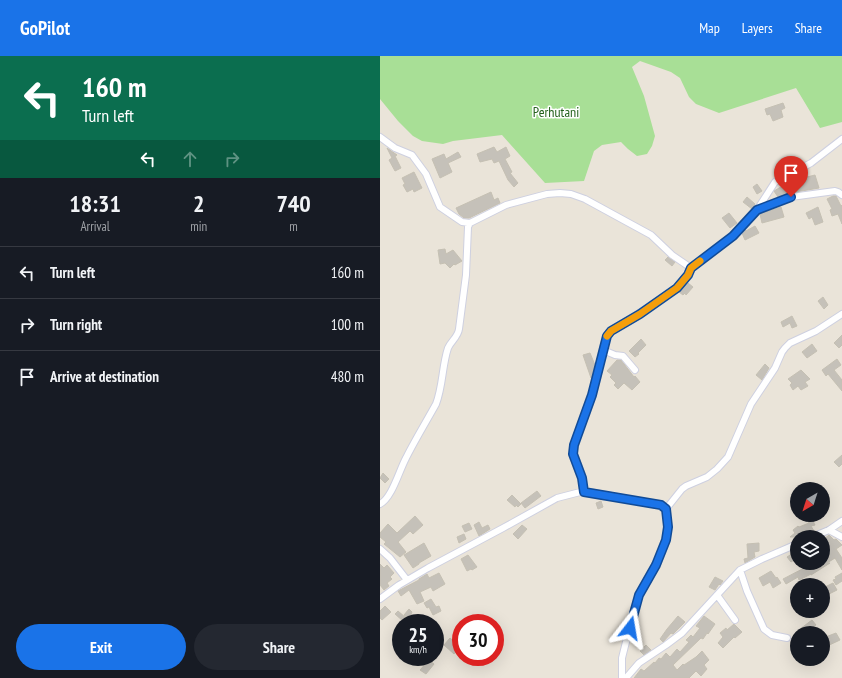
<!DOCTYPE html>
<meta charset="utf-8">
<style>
body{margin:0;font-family:"PT Sans Narrow",sans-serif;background:#242831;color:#f1f3f6;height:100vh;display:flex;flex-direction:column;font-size:15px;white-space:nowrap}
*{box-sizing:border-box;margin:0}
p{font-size:13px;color:#9ea1a6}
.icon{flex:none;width:22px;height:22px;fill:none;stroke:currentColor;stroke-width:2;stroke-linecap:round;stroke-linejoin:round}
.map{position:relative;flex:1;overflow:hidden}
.details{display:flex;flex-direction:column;background:#171b24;width:380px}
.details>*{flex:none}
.hud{background:#0b6e4f;color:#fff;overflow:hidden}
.needle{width:26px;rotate:219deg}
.buttons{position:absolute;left:410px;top:426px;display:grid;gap:8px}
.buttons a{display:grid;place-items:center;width:40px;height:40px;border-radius:50%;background:#171b24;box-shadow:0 4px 16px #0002;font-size:20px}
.speed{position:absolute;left:12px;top:558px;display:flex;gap:8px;font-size:20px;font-weight:700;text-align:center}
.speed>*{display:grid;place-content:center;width:52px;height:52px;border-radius:50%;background:#171b24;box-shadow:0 4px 16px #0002;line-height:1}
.speed small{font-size:10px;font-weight:400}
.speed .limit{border:6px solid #d22;background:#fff;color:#111}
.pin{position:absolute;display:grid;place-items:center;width:34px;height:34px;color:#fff;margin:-41px -17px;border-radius:50% 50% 50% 0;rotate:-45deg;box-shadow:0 0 4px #0007}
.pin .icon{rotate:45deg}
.me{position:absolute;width:44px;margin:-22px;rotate:14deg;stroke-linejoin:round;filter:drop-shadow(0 0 3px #0008)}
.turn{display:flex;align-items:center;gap:14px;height:84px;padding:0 16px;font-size:18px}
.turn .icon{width:52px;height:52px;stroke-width:2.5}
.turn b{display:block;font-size:28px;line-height:34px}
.lanes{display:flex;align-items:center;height:38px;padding:0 16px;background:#0003;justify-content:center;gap:20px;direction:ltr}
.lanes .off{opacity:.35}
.eta{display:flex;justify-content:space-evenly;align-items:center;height:68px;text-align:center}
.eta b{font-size:24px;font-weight:800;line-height:28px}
.action{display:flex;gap:8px;margin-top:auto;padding:8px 16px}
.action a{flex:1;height:46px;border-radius:24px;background:#1a73e8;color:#fff;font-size:16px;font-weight:800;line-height:46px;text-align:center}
.action a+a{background:#242831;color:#f1f3f6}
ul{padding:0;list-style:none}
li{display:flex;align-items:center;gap:12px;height:52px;padding:0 16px;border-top:1px solid #363941}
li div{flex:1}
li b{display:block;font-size:15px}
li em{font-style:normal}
header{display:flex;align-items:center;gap:24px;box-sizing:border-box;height:56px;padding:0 20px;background:#1a73e8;color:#fff}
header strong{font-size:19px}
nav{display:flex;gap:22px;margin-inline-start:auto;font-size:14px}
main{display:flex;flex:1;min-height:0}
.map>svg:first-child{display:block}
.green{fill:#a8df96}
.building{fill:#c5c1b9;stroke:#c5c0b3}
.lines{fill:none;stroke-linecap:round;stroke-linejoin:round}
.street-casing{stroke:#ced0e0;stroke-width:8}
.street{stroke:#fff;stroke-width:6}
.route-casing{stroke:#114b97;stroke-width:10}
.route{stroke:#1a73e8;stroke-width:7}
.slow{stroke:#f59e0b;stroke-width:7}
.labels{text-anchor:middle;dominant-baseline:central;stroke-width:3;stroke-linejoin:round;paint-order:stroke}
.park-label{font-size:14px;fill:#23611b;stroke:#fff}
</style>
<header>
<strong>GoPilot</strong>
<nav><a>Map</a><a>Layers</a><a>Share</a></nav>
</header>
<main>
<section class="details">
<div class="hud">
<div class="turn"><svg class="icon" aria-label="left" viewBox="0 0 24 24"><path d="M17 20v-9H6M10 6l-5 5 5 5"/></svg><div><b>160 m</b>Turn left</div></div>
<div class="lanes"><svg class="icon" aria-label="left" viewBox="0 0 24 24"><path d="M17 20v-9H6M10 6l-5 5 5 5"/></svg><svg class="icon off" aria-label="ahead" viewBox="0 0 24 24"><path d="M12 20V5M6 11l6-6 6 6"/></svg><svg class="icon off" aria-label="right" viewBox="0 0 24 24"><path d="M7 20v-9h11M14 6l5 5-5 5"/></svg></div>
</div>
<div class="eta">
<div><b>18:31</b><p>Arrival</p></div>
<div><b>2</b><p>min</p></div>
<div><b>740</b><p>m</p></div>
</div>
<ul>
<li><svg class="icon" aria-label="left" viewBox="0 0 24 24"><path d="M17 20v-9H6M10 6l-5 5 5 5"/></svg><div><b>Turn left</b></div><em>160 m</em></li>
<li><svg class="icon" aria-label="right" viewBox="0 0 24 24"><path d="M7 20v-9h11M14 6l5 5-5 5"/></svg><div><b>Turn right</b></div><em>100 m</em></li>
<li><svg class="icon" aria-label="arrive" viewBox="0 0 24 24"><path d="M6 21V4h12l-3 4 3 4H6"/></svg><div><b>Arrive at destination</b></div><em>480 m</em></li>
</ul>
<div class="action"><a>Exit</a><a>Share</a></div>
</section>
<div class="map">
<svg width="462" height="622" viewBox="0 0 462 622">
<rect width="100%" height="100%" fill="#eae4d9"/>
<path class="green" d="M0,0H462V66L440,72L416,32L339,57L316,48L309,41L300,22L291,16L260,5L252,11L264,40L275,80L272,90L267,98L257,100L248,93L241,86L222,89L214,95L204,125L165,127L122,79L73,85L63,88L42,85L33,80L18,65L0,43Z"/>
<path class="building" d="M403,47L405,52L401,54L403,61L393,65L390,58L387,59L385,53Z
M114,91L117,96L126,91L130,100L125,103L132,116L130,117L138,127L134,131L128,124L119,105L114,107L112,103L100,106L97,98Z
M7,92L17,99L15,100L21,112L15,115L9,104L12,102Z
M78,96L81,101L68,107L72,116L60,122L52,103L64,98L66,103Z
M34,116L42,132L34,136L33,133L27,136L23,129L25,128L22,122Z
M435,119L439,132L410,137L398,141L394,135L406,128L407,130L416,127L415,125L426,120L427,121Z
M377,128L382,135L377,138L373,131Z
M111,136L114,144L118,142L120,147L89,162H84L79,158L76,152Z
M453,140H456L461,150L462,149V168L458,158L452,160L450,154L452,153L447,143Z
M367,141L375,148L372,153L363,146Z
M401,151L404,161L382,167L380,158Z
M438,151L443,166L435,169L432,161L429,163L426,157Z
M349,157L357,167L350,172L342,162Z
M375,170L379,177L365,184L362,177L365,174L366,175Z
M65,193L66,198L73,194L82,205L75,209L74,208L70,212L65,207L60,208L58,194Z
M288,201L295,206L292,210L285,204Z
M308,227L313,231L306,239L305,237L303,239L299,236Z
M443,241L448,249L444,253L438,245Z
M412,260L417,270L412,272L410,267L403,271L401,266Z
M462,279V289L459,292L454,287Z
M261,283L266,289L258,297L259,298L255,301L249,295Z
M432,288L437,295L427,302L422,296Z
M210,297L215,309L211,322L203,299Z
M457,303L461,309L454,314L462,324V335L448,318L446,320L442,314Z
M237,304H241L254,321L255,320L260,326L252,334L244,327L238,333L234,329L236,327L230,321L232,319L227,315Z
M385,308L389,312L382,324L376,319Z
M421,314L430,323L425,326L428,330L421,334L418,330L413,334L410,329L412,327L408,323Z
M462,399V408L459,411L454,406Z
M3,417L9,423L5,427L0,422Z
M157,435L161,440L145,452L141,447Z
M132,439L141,448L138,451L136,449L135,451L127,444Z
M221,445L223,451L218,453L216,447Z
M35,460L43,469L33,478L30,475L18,486L26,496L20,501L4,488L6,486L0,481V477L8,468L17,477Z
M432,463L435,469L431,470L434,475L426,479L425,477L421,481H410L415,477L413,474L418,470L419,471L429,467L428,464Z
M99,466L102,472L108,469L110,473L99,480L94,469Z
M89,467L92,473L85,476L82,470Z
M142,469L147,473L138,483L133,478Z
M84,478L86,483L79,487L77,481Z
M449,479L454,484L456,483L462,489L456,493L462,502V514L455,502L447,507H450L431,519V518L419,524L418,521L406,528L403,523L434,507H443V484Z
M44,487L51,500L39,507V508L33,512L24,499Z
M379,487V495L374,496L375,501L365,507L364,503L368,502L367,488Z
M415,496L417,502L411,506L407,501Z
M88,499L97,511L92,514L91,513L87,515L81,503Z
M0,508L4,512L7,509L14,517L10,521L12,523L7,527L9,530L4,534L0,529Z
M391,515L396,522L397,521L401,527L393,532L390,526L383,530L379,522Z
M59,517L65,528L53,535L51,531L40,536L44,545L37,548L29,534L21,540L18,535L39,524V523L47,518L49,522Z
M462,517V525L456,529L453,524L456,523L455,521Z
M335,521L343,525L340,529L339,528L335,534L329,531Z
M453,527L457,534L443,541V532Z
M51,543L56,551L59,550L61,555L53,559L49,551L47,552L44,547Z
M5,550L11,556L2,564L0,562V555Z
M29,553L32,556L31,558L32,560L29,563L24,559Z
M18,555L26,562L23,565L15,558Z
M298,560L305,566L293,578L291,577L283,586L280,583L287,573Z
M324,560L335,568L328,578L327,577L323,583L321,582L293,609L297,614L303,608L304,609L316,601L322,595L329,604L324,609L327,613L321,620L316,615L309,622H254L261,613L264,615L274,606L275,607L279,602L281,603L286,597L290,601L297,593L300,596L309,586L306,584L311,579L313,581L320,572L316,570Z
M432,564L436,569L423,577L420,573Z
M354,568L362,576L355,582L354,581L343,592L338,587L343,581L340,577L346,572L347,574Z
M456,577L460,584L445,591L443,582Z
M70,582L80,591L74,598L64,589Z
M266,589L271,594L264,599L260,595Z
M49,604L54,608L46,618L40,614Z"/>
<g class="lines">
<defs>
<path id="street" d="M0,81L15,92L32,99L46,118L60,151L82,166L90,167
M377,154L395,126L431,107L462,83
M223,294L235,299L243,300L255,314
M204,435L202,422L193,399L194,389L213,339L225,285L229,277L297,232L308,219L311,212L353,180L377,154L411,141L455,135L458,136L462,139
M0,448C12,442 19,415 26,402C35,384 46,366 56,348C63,330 62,310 68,292C71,285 78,281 79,273L86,219L88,171L90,167L126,149L167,138L180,137L191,138L205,143L271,179L292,199L311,212
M286,453L302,433L306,430L327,421L337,413L348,401L371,348L395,312L402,296L405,292L410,287L436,275L462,258
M449,474L462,481
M432,481L449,474L462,465
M0,493L10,502L27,524
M360,514L367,535L384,573L392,579L407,582
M337,539L355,564
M0,543L19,529L48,512L123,472L177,442L204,435L281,449L286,453V455L288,471L286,484L276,509L259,539L255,550L242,602V622
M246,622L259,607L286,589L302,577L360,514L382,503L417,488"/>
</defs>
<use href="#street" class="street-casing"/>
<use href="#street" class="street"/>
</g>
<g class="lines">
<defs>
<path id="route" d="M250,572L259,539L276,509L286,484L288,471L286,453L281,449L204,436L202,422L193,398L194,389L212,339L227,280L231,275L260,258L297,232L308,219L311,212L353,180L377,154L411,141"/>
</defs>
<use href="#route" class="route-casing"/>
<use href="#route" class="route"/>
<path class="slow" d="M227,280L231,275L260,258L297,232L308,219L311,212L320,205"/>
</g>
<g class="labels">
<g class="park-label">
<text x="176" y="56">Perhutani</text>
</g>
</g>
</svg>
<div class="buttons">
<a><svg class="needle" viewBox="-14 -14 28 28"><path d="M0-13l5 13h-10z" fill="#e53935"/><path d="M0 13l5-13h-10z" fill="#9ea1a6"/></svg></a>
<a><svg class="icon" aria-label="layers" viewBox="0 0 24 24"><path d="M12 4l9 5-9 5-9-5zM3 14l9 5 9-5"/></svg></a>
<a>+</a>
<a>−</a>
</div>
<div class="speed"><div>25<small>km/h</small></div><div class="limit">30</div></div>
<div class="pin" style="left:411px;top:141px;background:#d93025"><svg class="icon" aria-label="arrive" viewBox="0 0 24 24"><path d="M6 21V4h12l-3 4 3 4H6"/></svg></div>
<svg class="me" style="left:250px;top:572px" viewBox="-20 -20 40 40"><path d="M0-17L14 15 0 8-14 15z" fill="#1a73e8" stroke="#fff" stroke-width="4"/></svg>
</div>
</main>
